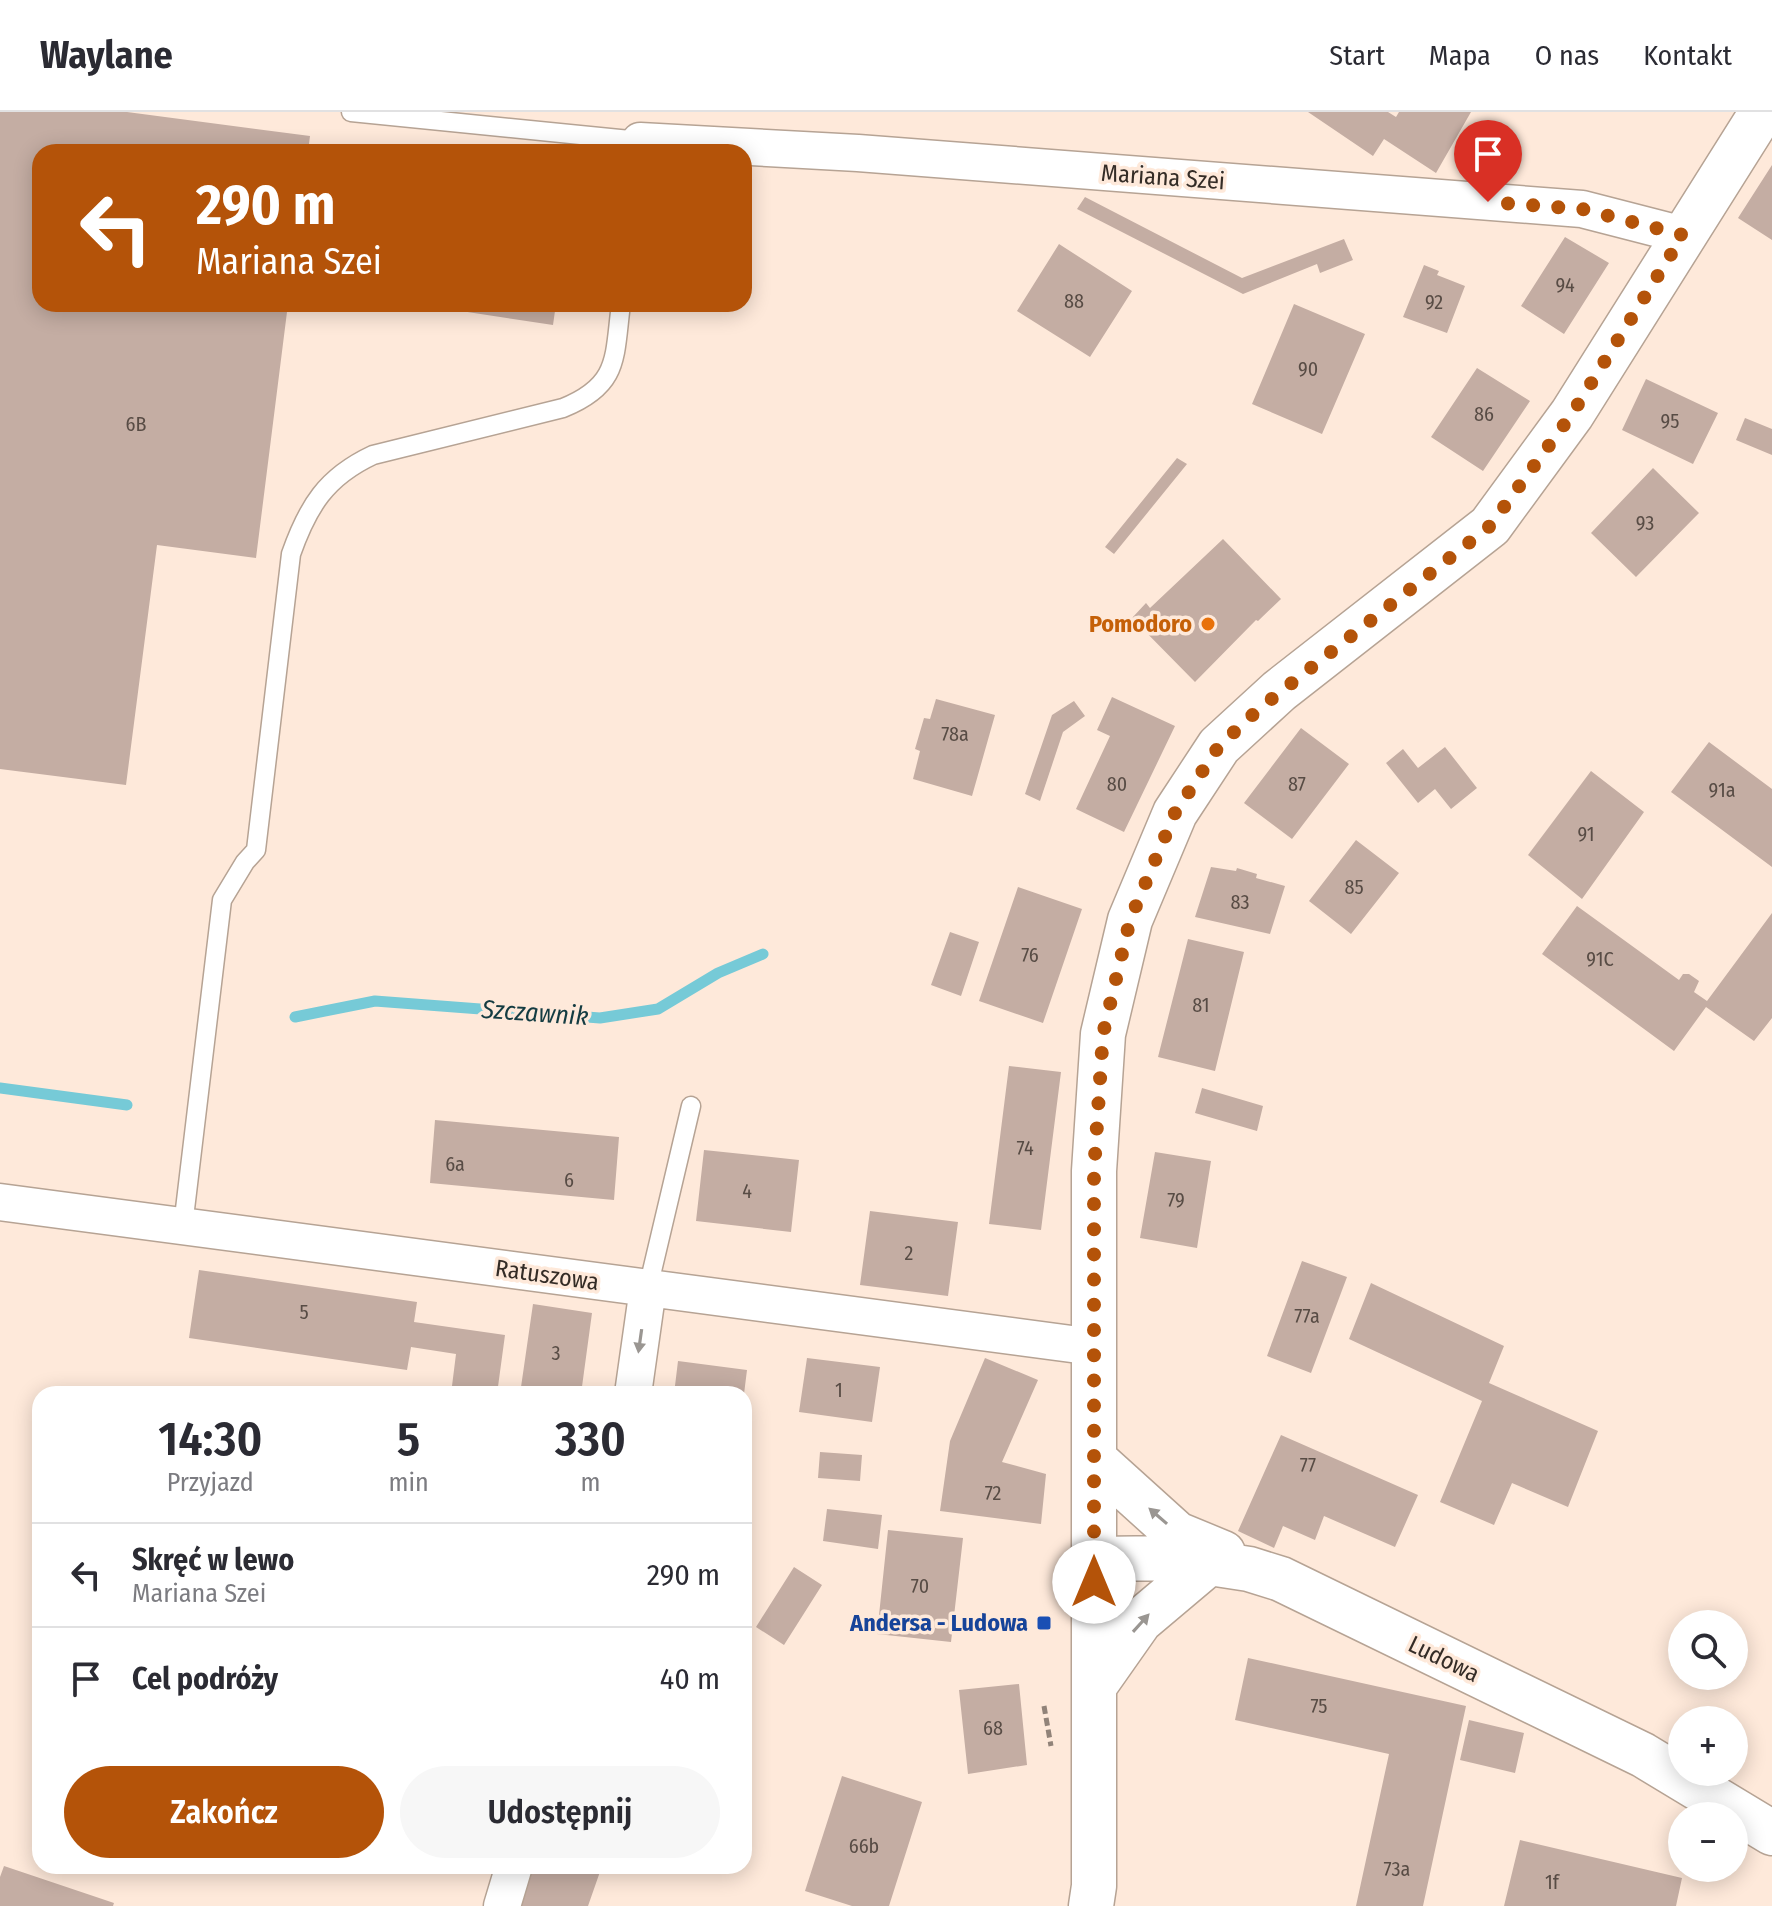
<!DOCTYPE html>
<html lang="pl">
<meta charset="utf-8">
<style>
body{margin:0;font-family:"Fira Sans Condensed",sans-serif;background:#f7f7f7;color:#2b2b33;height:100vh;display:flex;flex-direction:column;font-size:30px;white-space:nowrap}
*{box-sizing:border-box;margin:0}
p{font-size:26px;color:#7c7c81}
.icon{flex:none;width:44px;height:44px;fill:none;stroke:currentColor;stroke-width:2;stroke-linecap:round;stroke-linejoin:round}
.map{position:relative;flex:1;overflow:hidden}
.drawer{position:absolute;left:32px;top:1274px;width:720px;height:488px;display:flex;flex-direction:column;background:#fff;border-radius:24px;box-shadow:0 4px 20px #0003}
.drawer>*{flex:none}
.hud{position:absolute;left:32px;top:32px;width:720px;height:168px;border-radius:24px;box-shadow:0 4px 20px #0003;background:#b45309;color:#fff;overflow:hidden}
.fabs{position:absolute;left:1668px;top:1498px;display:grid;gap:16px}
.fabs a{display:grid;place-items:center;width:80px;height:80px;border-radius:50%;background:#fff;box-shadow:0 4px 20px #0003;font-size:40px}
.pin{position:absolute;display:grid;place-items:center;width:68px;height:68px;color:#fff;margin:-82px -34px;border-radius:50% 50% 50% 0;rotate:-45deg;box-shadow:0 0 8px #0007}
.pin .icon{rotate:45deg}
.me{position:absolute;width:88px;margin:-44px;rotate:0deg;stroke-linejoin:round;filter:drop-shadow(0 0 6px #0008)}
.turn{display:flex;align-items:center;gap:28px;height:168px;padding:0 32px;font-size:36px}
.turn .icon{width:104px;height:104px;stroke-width:2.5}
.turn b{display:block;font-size:56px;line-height:68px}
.eta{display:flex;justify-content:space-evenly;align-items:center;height:136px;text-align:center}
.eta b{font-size:48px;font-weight:600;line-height:56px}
.button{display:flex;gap:16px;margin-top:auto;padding:16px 32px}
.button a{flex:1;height:92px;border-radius:48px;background:#b45309;color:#fff;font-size:32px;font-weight:600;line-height:92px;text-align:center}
.button a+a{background:#f7f7f7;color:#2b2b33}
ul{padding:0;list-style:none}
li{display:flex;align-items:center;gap:24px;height:104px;padding:0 32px;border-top:2px solid #e1e1e2}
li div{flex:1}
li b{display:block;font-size:30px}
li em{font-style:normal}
header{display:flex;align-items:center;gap:48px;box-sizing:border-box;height:112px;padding:0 40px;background:#fff;border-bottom:2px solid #e1e1e2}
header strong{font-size:38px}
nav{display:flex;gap:44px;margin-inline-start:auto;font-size:28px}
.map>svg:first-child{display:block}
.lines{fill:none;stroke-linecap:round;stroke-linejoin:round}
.stream{stroke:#76cad7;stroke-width:11}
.building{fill:#c4ada3}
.service-casing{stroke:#b6a394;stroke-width:21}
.minor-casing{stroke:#b6a394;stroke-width:39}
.tertiary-casing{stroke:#b6a394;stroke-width:47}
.path{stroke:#918379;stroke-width:5;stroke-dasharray:8 4;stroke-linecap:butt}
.service{stroke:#fff;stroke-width:18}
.minor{stroke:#fff;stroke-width:36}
.tertiary{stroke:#fff;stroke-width:44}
.oneway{fill:#9a9692}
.route{stroke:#b45309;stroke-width:14;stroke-dasharray:0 25.2}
.food-dot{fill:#e8710a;stroke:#fee9da;stroke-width:3}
.transit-dot{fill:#1a4fb4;stroke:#fee9da;stroke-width:3}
.labels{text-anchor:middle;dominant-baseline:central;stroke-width:7;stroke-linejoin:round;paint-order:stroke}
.number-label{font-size:20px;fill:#584c45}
.street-label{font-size:24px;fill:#342c26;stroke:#fee9da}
.food-label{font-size:24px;font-weight:bold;fill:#c56008;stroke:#fee9da;text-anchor:end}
.transit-label{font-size:24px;font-weight:bold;fill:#164399;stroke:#fee9da;text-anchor:end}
.water-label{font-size:26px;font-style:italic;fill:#143c42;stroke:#fee9da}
</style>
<header>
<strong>Waylane</strong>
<nav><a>Start</a><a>Mapa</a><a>O nas</a><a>Kontakt</a></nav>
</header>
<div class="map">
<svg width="1772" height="1794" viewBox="0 0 1772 1794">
<rect width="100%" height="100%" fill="#fee9da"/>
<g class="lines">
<path class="stream" d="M295,905L375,889L600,906L658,897L718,861L763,842
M0,976L127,993"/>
</g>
<path class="building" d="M0,0H127L310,24L308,40H40V192H288L256,446L157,433L126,673L0,657Z
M1308,0H1388L1396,5L1399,0H1471L1436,61L1384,27L1373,44Z
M1772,53V128L1738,106Z
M1085,85L1242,166L1344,127L1353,148L1320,161L1317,152L1243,182L1077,97Z
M1565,125L1609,151L1564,222L1521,194Z
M1059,132L1132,179L1090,245L1017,199Z
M1424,153L1439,159L1437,163L1465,174L1447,221L1403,205Z
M415,192H556L553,213Z
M1294,192L1365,222L1322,322L1252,292Z
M1477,256L1530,289L1483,359L1431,325Z
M1646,267L1718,301L1693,352L1622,318Z
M1745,306L1772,317V343L1736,328Z
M1177,346L1187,352L1114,442L1105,435Z
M1653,356L1699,401L1636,465L1591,421Z
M1223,427L1281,487L1258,509L1256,508L1195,570L1132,506L1146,491L1150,496Z
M1112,585L1175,614L1124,720L1076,697L1110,624L1097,618Z
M936,587L995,603L972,684L913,667L920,639L915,637L924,606L930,607Z
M1074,589L1085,604L1063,620L1040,689L1025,682L1052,603Z
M1301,616L1349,652L1292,727L1244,691Z
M1709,630L1772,677V755L1671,680Z
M1445,635L1477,676L1451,697L1435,677L1418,691L1386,651L1403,637L1418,656Z
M1591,659L1644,700L1582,787L1528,743Z
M1356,728L1399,761L1351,822L1309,789Z
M1211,755L1236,759L1237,756L1257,762L1256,766L1285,774L1270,822L1195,805Z
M1018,775L1082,797L1043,911L979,889Z
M1577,794L1679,868L1683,862H1689L1699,869L1694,880L1707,889L1772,801V906L1754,929L1706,895L1674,939L1542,842Z
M950,820L979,830L961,884L931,873Z
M1188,827L1244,840L1215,959L1158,945Z
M1009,954L1061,960L1041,1118L989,1112Z
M1202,976L1263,994L1257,1019L1195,1001Z
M435,1008L619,1025L614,1088L430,1071Z
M704,1038L799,1048L791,1120L696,1109Z
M1155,1040L1211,1049L1197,1136L1140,1126Z
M870,1099L958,1110L948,1184L860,1173Z
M1302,1149L1347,1165L1311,1261L1267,1244Z
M199,1158L417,1190L414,1210L505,1223L497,1282H451L456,1242L411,1235L407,1258L189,1226Z
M1371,1171L1504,1234L1489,1271L1598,1319L1568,1395L1512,1371L1494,1413L1440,1390L1482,1289L1349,1227Z
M533,1192L592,1201L581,1282H520Z
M807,1246L880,1255L872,1310L799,1300Z
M985,1246L1038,1268L1002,1350L1046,1362L1041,1412L940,1399L950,1329Z
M678,1249L747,1258L744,1282H674Z
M1281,1323L1418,1383L1395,1435L1324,1404L1315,1428L1283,1414L1274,1436L1238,1419Z
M820,1340L862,1343L860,1369L818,1366Z
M827,1397L882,1403L878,1437L823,1429Z
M888,1418L963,1426L951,1530L877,1522Z
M794,1455L822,1473L784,1533L756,1515Z
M1248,1546L1466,1594L1423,1794H1356L1389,1642L1235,1608Z
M1019,1572L1027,1653L968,1662L959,1578Z
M1469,1608L1524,1621L1515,1661L1460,1648Z
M842,1664L922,1690L889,1794H852L805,1779Z
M1520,1728L1682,1766L1676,1794H1504Z
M4,1754L114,1791L113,1794H0V1765Z
M534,1754H602L588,1794H521Z"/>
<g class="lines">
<defs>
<path id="service" d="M351,0L640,29V35
M183,1114L222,788L245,750L256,738L291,442C308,394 326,365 373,343L563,296C620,273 614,245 621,192
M648,1176L691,994"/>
<path id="minor" d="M640,29L858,41L1582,97L1683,123
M0,1090L1094,1235
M633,1282L648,1176
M502,1794L514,1754"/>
<path id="tertiary" d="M1094,1347L1177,1422L1223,1441
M1094,1447L1177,1446L1249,1457L1281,1467L1643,1643L1772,1721
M1095,1573L1140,1509L1210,1450
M1091,1794L1094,1774V1059L1103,922L1130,808L1175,701L1219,634L1279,579L1490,414L1572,302L1762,0"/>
</defs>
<use href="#service" class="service-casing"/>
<use href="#minor" class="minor-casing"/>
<use href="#tertiary" class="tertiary-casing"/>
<path class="path" d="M1044,1594L1051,1634"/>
<use href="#service" class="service"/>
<use href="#minor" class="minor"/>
<use href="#tertiary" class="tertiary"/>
</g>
<defs><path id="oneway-solid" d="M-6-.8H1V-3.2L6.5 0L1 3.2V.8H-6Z" transform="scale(2)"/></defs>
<g class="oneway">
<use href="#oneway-solid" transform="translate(640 1229) rotate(98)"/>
<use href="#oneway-solid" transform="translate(1158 1404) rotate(-139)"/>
<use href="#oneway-solid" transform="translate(1141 1511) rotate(-48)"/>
</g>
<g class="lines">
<path class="route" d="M1094,1470V1059L1103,922L1130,808L1175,701L1219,634L1259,597L1490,414L1572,302L1683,123L1582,97L1488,90"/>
</g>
<circle class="food-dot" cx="1208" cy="512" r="8"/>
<rect class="transit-dot" x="1036" y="1503" width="16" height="16" rx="4"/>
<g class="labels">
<g class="number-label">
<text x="1565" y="173">94</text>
<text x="1074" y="189">88</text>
<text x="1434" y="190">92</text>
<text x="1308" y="257">90</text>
<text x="1484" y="302">86</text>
<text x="1670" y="309">95</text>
<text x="136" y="312">6B</text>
<text x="1645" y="411">93</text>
<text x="955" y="622">78a</text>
<text x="1117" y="672">80</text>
<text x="1297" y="672">87</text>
<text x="1722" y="678">91a</text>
<text x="1586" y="722">91</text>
<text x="1354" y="775">85</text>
<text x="1240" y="790">83</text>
<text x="1030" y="843">76</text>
<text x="1600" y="847">91C</text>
<text x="1201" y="893">81</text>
<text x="1025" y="1036">74</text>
<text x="455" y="1052">6a</text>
<text x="569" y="1068">6</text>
<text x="747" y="1079">4</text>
<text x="1176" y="1088">79</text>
<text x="909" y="1141">2</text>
<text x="304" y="1200">5</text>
<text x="1307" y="1204">77a</text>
<text x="556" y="1241">3</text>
<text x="839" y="1278">1</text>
<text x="1308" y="1353">77</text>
<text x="993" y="1381">72</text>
<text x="920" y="1474">70</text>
<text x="1319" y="1594">75</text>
<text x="993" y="1616">68</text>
<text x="864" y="1734">66b</text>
<text x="1397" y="1757">73a</text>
<text x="1552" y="1770">1f</text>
</g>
<g class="street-label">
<text transform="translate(1163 65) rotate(4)">Mariana Szei</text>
<text transform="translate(547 1163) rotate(8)">Ratuszowa</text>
<text transform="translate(1444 1547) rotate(26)">Ludowa</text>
</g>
<g class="food-label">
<text x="1192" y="512">Pomodoro</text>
</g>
<g class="transit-label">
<text x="1028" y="1511">Andersa - Ludowa</text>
</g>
<g class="water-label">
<text transform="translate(535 901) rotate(4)">Szczawnik</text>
</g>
</g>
</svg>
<div class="fabs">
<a><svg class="icon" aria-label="search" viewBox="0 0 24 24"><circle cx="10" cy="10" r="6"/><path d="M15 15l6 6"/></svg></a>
<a>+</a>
<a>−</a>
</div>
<div class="pin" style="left:1488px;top:90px;background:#d93025"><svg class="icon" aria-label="arrive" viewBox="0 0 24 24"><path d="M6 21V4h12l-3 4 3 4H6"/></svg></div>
<svg class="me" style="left:1094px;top:1470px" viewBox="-20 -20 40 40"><circle r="19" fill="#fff"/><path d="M0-13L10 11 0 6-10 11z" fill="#b45309"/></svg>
<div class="hud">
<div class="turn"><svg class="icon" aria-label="left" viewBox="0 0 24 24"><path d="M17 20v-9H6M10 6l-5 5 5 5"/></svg><div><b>290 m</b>Mariana Szei</div></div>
</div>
<section class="drawer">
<div class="eta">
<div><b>14:30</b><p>Przyjazd</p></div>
<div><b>5</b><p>min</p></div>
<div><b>330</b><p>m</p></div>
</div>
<ul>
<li><svg class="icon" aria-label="left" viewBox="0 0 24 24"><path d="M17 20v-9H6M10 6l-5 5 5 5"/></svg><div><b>Skręć w lewo</b><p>Mariana Szei</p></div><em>290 m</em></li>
<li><svg class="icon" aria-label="arrive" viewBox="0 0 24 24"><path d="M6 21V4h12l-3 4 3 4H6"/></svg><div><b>Cel podróży</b></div><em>40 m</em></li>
</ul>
<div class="button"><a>Zakończ</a><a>Udostępnij</a></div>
</section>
</div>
